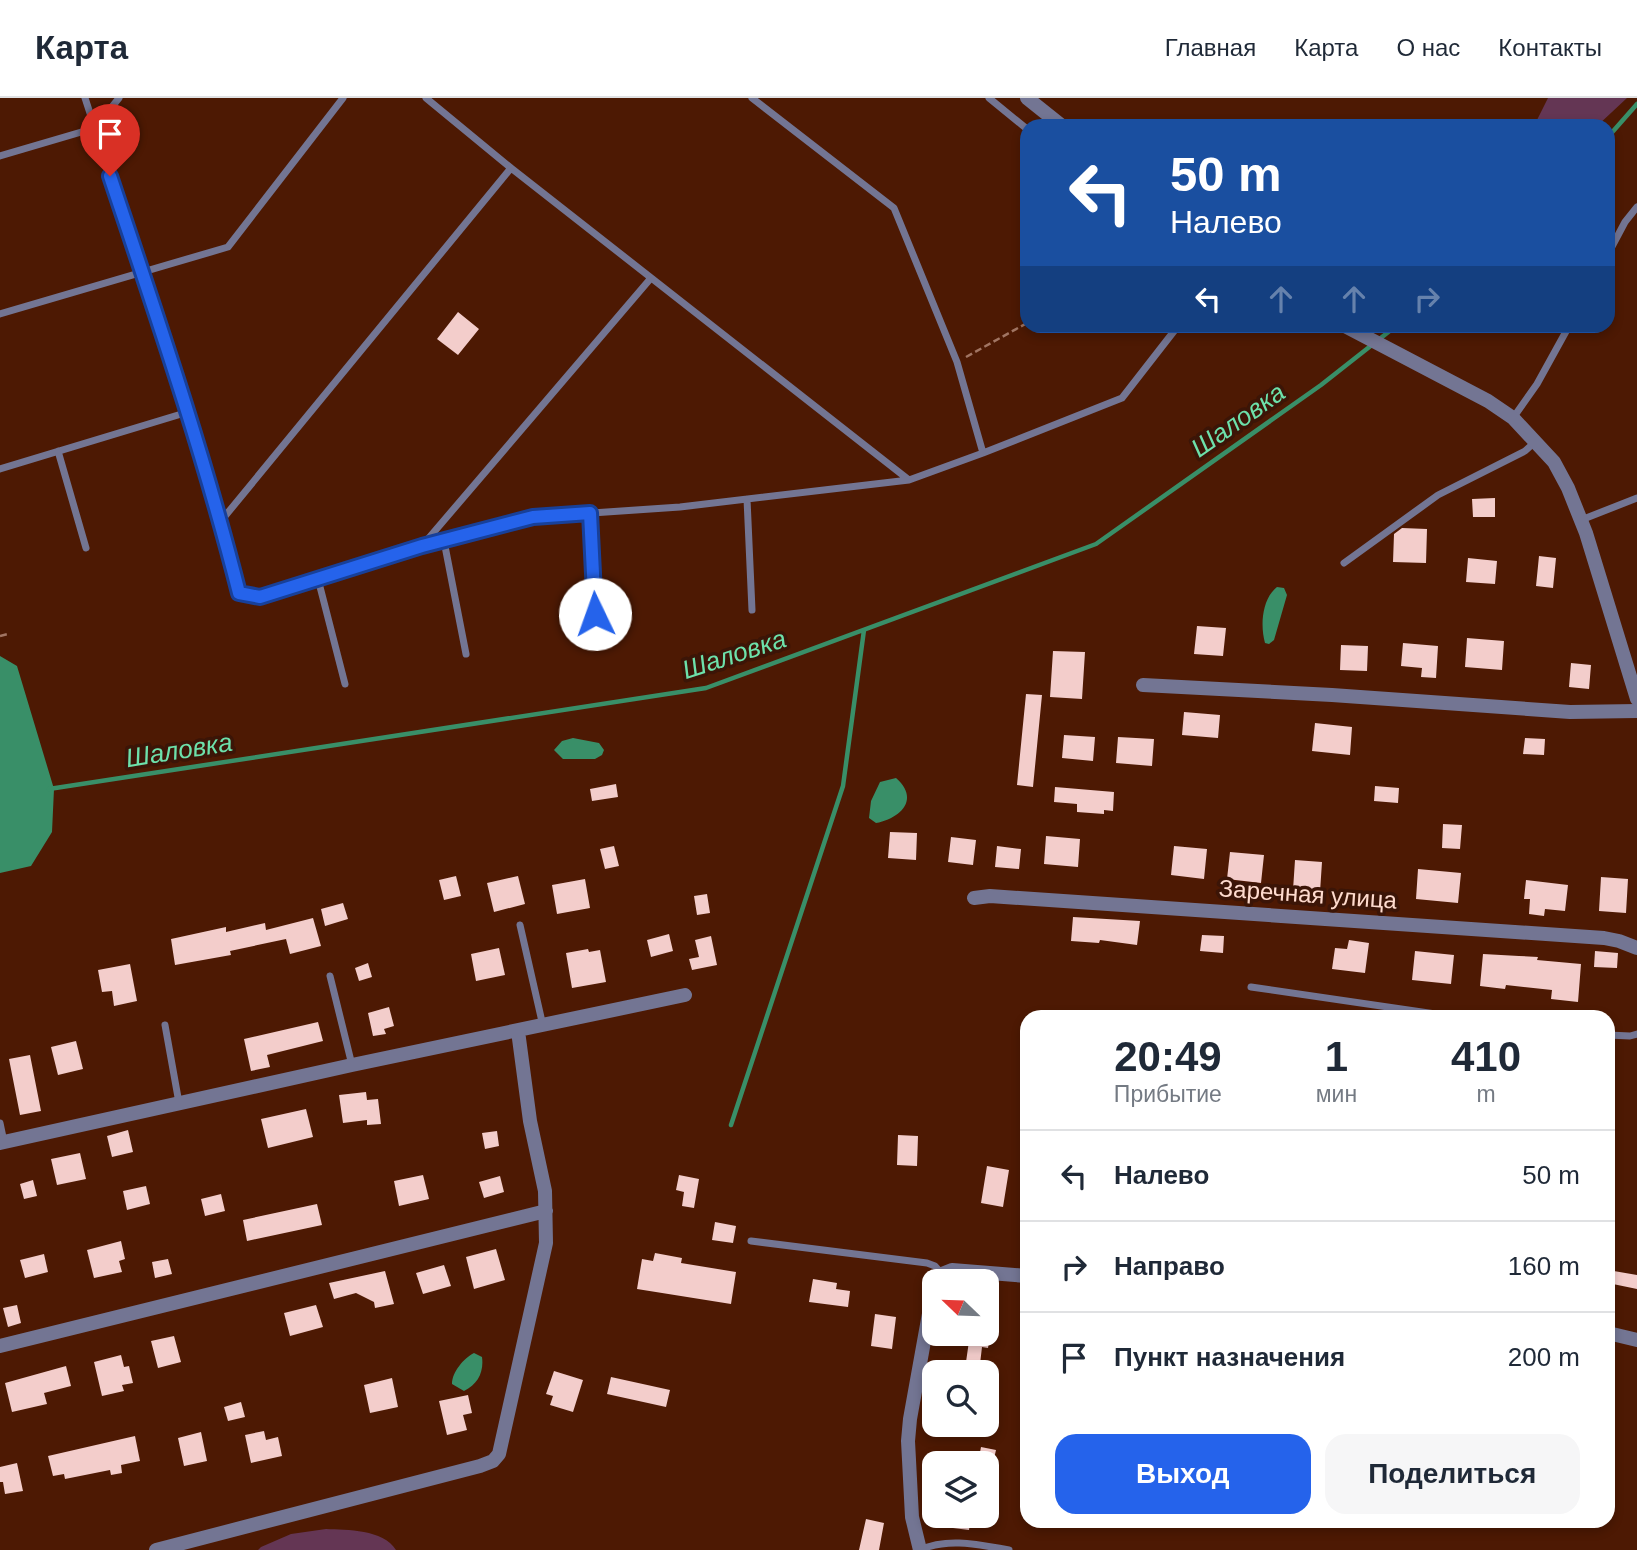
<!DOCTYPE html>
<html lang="ru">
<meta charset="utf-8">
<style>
body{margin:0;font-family:Arial,sans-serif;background:#f6f6f7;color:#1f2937;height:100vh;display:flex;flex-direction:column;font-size:26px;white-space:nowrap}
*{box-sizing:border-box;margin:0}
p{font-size:23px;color:#747a83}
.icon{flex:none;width:38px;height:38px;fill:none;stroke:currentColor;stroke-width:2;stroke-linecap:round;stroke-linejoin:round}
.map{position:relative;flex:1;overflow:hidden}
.side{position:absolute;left:1020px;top:912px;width:595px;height:518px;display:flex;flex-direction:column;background:#fff;border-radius:21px;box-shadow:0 4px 10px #0003}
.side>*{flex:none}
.banner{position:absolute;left:1020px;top:21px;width:595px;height:214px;border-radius:21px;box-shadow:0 4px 10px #0003;background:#1a4fa0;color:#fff;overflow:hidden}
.needle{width:46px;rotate:293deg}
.buttons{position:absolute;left:922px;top:1171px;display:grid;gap:14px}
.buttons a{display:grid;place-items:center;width:77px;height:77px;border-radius:14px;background:#fff;box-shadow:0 4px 10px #0003;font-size:35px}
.pin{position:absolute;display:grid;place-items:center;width:60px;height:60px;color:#fff;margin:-72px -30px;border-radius:50% 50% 50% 0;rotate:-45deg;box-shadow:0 0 7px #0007}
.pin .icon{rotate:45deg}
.me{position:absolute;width:77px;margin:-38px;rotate:357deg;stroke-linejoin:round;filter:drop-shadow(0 0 5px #0008)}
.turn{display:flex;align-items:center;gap:24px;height:147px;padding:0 35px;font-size:32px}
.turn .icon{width:91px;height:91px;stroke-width:2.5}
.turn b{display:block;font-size:49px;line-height:60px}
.lanes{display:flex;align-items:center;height:66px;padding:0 35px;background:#0003;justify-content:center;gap:35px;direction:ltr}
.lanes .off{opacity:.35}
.eta{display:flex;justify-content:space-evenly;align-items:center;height:119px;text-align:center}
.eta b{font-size:42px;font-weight:700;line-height:49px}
.cta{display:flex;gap:14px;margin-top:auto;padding:14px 35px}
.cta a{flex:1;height:80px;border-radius:21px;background:#2563eb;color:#fff;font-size:28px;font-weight:700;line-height:80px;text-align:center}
.cta a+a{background:#f6f6f7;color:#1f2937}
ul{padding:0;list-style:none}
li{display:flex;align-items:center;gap:21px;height:91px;padding:0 35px;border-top:2px solid #e0e1e3}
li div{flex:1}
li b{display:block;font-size:26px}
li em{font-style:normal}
header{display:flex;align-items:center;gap:42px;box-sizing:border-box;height:98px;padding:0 35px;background:#fff;border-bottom:2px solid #e0e1e3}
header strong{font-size:33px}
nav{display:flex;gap:38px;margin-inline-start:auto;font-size:24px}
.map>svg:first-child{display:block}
.green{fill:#643654}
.water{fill:#398f68}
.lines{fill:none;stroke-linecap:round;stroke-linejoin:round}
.stream{stroke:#398f68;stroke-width:4.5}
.building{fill:#f3cdcb}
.path{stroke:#a17563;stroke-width:2.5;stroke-dasharray:7 3.5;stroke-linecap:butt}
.service{stroke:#737593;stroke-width:7}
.minor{stroke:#737593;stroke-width:14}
.tertiary{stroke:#737593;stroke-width:14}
.route-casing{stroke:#184099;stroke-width:18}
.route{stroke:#2563eb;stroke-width:12}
.labels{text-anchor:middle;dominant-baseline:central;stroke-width:7;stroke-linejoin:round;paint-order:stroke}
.street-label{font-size:24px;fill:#fedbce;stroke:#3b1507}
.water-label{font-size:26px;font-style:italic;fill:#6de1ab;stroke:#3b1507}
</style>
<header>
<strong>Карта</strong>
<nav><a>Главная</a><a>Карта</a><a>О нас</a><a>Контакты</a></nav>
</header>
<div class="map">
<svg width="1637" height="1452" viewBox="0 0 1637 1452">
<rect width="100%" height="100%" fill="#4d1903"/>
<path class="green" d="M1548,0H1627L1597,28H1534Z
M326,1431C347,1432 383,1431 396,1452H258L261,1449L291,1436Z"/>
<path class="water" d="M1277,489L1284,490L1287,497L1274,542L1269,546L1265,545C1260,527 1262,501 1277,489Z
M0,558L17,568L54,691L52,734L31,768L0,775Z
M573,640L599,645L604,652L602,657L595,661H563L554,652L562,643Z
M896,680C920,701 901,720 876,725L869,720L871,703L880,684Z
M474,1255L482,1259C484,1274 478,1286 464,1293L452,1286C452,1274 464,1260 474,1255Z"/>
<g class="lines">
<path class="stream" d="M1608,39L1637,6
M49,691L706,590L1096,446L1321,287L1396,228
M731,1027L843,688L864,532"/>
</g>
<path class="building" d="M458,214L479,231L458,257L437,241Z
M1495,400V419H1473L1472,401Z
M1402,430L1427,431L1426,465L1393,464L1394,436Z
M1539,458L1556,460L1553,490L1536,488Z
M1468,460L1497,463L1495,486L1466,484Z
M1197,528L1226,530L1223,558L1194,556Z
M1467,540L1504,543L1502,572L1465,569Z
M1403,545L1438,548L1436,580L1421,579L1422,570L1401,568Z
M1341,547L1368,548L1367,573L1340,572Z
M1053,553L1085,554L1082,601L1050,599Z
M1571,565L1591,567L1589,591L1569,589Z
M1026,596L1042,597L1033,689L1017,687Z
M1184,614L1220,617L1218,640L1182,637Z
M1315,625L1352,629L1350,657L1312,653Z
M1064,637L1095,639L1093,663L1062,660Z
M1118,639L1154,641L1152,668L1116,665Z
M1525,640L1545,641L1544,657L1523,656Z
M616,686L618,699L592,703L590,691Z
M1375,688L1399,690L1398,705L1374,703Z
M1055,689L1114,694L1113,713L1104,712V716L1077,714V706L1054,704Z
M1443,726L1462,727L1460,751L1442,750Z
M890,734L917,735L916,762L888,760Z
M1046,738L1080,741L1078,769L1044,766Z
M951,739L976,742L973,767L948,764Z
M614,748L619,768L605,771L600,751Z
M997,748L1021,751L1019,771L995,769Z
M1174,748L1207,751L1204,781L1171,777Z
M1230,754L1264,757L1261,785L1227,781Z
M1295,762L1322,764L1320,794L1293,792Z
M1418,771L1461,775L1458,805L1416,801Z
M456,778L461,798L444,802L439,782Z
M518,778L525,806L494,814L487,785Z
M1601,779L1628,781L1626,815L1599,813Z
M585,781L590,810L557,816L552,787Z
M1526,782L1568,787L1565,813L1545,811L1544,818L1529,816L1530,801H1524Z
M707,796L710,815L697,817L694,798Z
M343,805L348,821L325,828L321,811Z
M1073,819L1140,823L1137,847L1100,842L1099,845L1071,843Z
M313,820L321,848L290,856L286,841L230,853L231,857L175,867L171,841L226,829V834L265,825L266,832Z
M669,836L673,853L651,859L647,842Z
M1202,837L1224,838L1223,855L1200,853Z
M711,838L717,867L692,872L689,861L699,859L695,842Z
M1349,842L1369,845L1365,875L1332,871L1335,850L1347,851Z
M499,850L505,877L476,883L471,856Z
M588,851L589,854L600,852L606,884L572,890L566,855Z
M1415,853L1454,857L1451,886L1412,882Z
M1595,853L1618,855L1617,870L1594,869Z
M1483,856L1519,858L1538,859L1537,862L1581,866L1578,904L1551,901L1552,892L1506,887L1505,891L1480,888Z
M368,865L372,879L359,883L355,870Z
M130,866L137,903L114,908L112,893L102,894L98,872Z
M389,909L394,928L384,931L386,936L373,938L368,915Z
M318,924L323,943L267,957L270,969L251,973L244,941Z
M76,943L83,971L58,977L51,949Z
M30,957L41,1013L20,1017L9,961Z
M366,994L367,1002L378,1001L381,1026L367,1027V1022L343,1025L339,997Z
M306,1011L313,1039L268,1050L261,1021Z
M128,1032L133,1054L112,1059L107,1038Z
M497,1033L499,1048L485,1051L482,1035Z
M898,1037L918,1038L917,1068L897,1067Z
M80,1055L86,1081L57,1087L51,1061Z
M987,1068L1009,1072L1003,1109L981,1105Z
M423,1077L429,1101L399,1108L394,1083Z
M679,1077L699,1081L694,1110L682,1108L684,1094L676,1092Z
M500,1078L504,1094L484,1100L479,1084Z
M33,1082L37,1098L24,1101L20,1086Z
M146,1088L150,1106L127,1112L123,1093Z
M221,1096L225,1113L205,1118L201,1101Z
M317,1106L322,1127L247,1143L243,1122Z
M715,1124L736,1128L733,1145L712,1142Z
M121,1143L125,1161L119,1163L122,1174L94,1180L87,1152Z
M496,1151L505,1182L474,1191L466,1159Z
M655,1155L682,1160L681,1165L736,1174L731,1206L637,1191L642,1161L653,1163Z
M44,1156L48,1174L25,1180L20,1162Z
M168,1161L172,1176L155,1180L152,1164Z
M444,1167L451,1188L423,1196L416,1175Z
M1608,1172L1637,1177V1191L1608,1185Z
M385,1173L394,1206L375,1210L374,1204L356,1195L334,1201L329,1185Z
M813,1181L837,1185L836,1191L850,1193L848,1209L809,1204Z
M17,1207L21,1225L8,1229L3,1210Z
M316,1207L323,1229L290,1238L284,1215Z
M875,1216L896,1219L892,1251L871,1248Z
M970,1236H990L988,1250L982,1249L980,1266L966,1264Z
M174,1238L181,1264L158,1270L151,1243Z
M121,1257L124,1269L129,1268L133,1285L122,1287L124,1293L102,1298L94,1264Z
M66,1268L71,1288L44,1295L47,1306L12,1314L5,1285Z
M554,1273L583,1282L573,1314L550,1307L553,1298L546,1296Z
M611,1279L670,1292L666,1309L607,1296Z
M392,1280L398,1309L370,1315L364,1287Z
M468,1297L472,1315L463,1317L467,1332L447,1337L439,1303Z
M241,1304L245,1319L228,1323L224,1309Z
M264,1333L266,1342L278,1339L282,1358L251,1365L245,1337Z
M201,1334L207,1363L184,1368L178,1340Z
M135,1338L140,1363L121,1367L122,1375L111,1377L110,1372L65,1381L64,1376L53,1378L48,1358Z
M981,1349L996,1352L993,1365H978Z
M17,1365L23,1393L5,1396L3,1384H0V1369Z
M938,1418H971L969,1432L937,1428Z
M866,1421L884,1425L879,1452H859Z"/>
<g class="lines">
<path class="path" d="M966,259L1027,225
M0,538L8,536"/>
<path class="service" d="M85,0L188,314L221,423L511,70L426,0
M989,0L1027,31
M0,58L95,30L119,0
M511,70L909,382L983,355L957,264L894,110L752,0
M1608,156L1625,124L1637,109
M0,216L228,149L343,0
M1513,320L1537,286L1569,228
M58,353L86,450
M983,355L1122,300L1178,228
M0,371L188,314
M747,401L752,512
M590,415L597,542
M1581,422L1637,400
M221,423L239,495L260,499L422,448L533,419L680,409L909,382
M444,443L466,556
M422,448L651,180
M1344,465L1438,397L1525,353L1535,344
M318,481L345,586
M520,827L543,928
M330,878L352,967
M1251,889L1456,919
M165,927L179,1005
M1608,937L1630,938L1637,936
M0,1025L4,1044
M751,1143L927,1165L935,1168L942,1176
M920,1452C948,1439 980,1447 1009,1452"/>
<path class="minor" d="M1143,587L1332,597L1570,614L1637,613
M974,800L990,798L1604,840L1619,843L1637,850
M0,1045L352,967L685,897
M937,1183L942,1176L952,1172L1027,1178
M1608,1235L1637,1242
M0,1248L546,1113
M156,1452L480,1368L493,1363L499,1356L546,1145L545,1093L530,1023L518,933
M920,1452L912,1419L908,1343L910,1321L934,1188"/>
<path class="tertiary" d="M1027,0L1062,28
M1345,228L1488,303L1513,320L1554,364L1568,390L1586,435L1637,601"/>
</g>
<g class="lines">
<defs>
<path id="route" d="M110,78C156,216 203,353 239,495L260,499L422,448L533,419L590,415L595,516"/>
</defs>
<use href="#route" class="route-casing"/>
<use href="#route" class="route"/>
</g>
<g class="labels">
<g class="street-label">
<text transform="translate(1308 796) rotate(4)">Заречная улица</text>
</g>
<g class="water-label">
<text transform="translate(1238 322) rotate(-35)">Шаловка</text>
<text transform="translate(734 556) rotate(-18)">Шаловка</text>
<text transform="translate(179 652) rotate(-9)">Шаловка</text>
</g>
</g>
</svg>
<div class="buttons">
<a><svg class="needle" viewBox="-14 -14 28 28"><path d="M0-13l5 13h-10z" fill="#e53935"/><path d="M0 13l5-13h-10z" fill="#747a83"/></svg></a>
<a><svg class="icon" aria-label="search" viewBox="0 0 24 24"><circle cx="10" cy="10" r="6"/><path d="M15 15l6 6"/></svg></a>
<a><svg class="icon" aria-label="layers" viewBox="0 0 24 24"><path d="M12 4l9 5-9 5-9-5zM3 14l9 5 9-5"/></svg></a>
</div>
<div class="pin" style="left:110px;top:78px;background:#d93025"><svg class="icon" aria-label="arrive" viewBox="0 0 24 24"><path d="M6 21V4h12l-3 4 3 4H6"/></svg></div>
<svg class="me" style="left:595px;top:516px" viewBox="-20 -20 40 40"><circle r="19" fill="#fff"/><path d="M0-13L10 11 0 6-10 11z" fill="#2563eb"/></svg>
<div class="banner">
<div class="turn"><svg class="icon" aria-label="left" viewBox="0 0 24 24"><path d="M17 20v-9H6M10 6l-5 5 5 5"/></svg><div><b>50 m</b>Налево</div></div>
<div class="lanes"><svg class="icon" aria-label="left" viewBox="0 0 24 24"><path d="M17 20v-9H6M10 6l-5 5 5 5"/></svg><svg class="icon off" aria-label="ahead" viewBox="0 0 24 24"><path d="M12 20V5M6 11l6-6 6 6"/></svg><svg class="icon off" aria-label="ahead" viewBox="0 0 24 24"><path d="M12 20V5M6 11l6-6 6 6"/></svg><svg class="icon off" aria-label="right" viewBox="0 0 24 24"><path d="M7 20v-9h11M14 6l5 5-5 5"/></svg></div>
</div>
<section class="side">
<div class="eta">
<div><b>20:49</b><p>Прибытие</p></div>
<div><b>1</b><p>мин</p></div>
<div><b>410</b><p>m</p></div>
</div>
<ul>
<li><svg class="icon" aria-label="left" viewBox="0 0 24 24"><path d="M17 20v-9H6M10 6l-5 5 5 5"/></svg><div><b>Налево</b></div><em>50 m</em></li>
<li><svg class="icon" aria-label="right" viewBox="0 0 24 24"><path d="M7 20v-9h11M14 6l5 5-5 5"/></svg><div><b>Направо</b></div><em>160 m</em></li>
<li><svg class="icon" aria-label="arrive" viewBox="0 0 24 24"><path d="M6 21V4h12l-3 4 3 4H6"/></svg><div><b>Пункт назначения</b></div><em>200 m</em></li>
</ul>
<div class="cta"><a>Выход</a><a>Поделиться</a></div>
</section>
</div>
